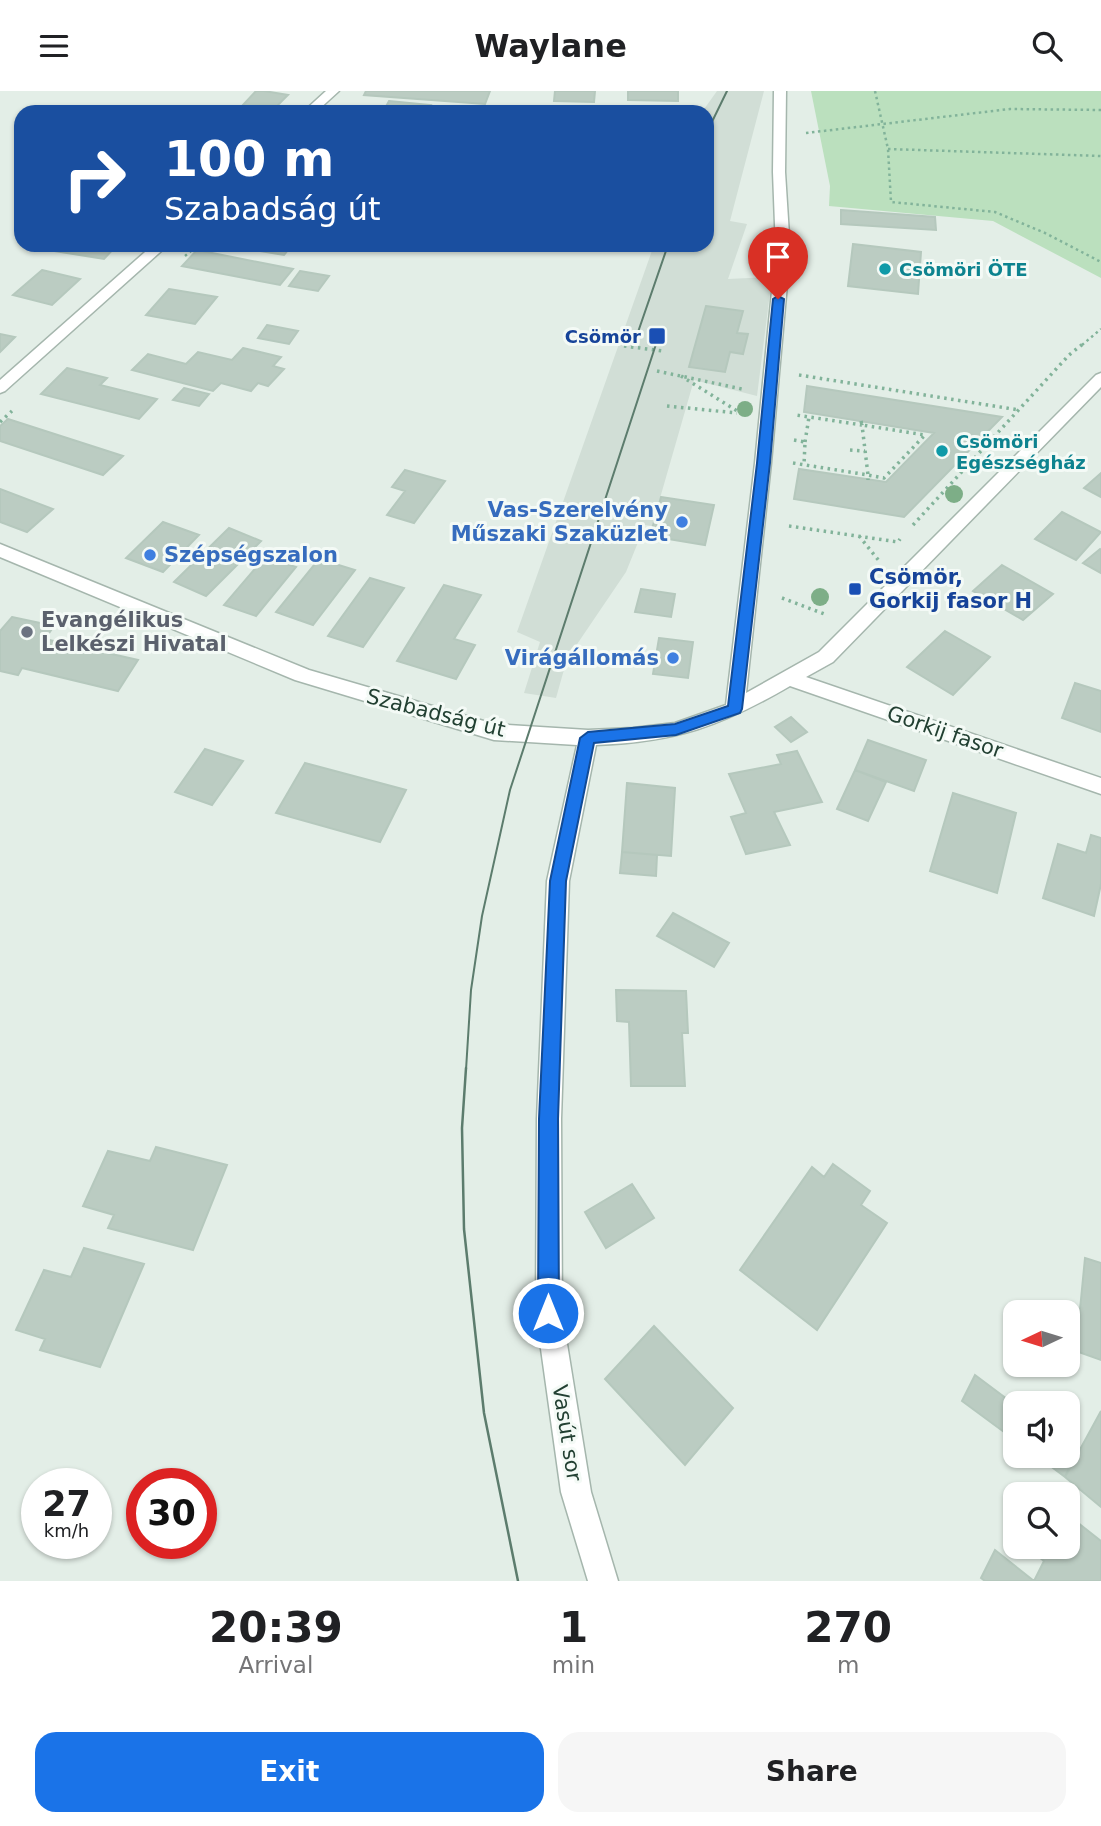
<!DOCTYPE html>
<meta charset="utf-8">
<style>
body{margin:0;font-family:"DejaVu Sans",sans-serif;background:#f6f6f6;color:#202124;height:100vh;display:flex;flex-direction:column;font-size:26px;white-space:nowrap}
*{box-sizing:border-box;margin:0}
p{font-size:23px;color:#757577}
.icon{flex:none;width:38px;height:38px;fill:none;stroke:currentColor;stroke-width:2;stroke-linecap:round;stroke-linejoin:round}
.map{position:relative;height:1490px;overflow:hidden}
.details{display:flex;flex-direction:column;background:#fff;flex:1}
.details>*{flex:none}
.top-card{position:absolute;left:14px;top:14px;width:700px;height:147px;border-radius:21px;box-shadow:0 2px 5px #0004;background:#1a4fa0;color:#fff;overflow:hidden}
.needle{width:46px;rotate:266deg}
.fabs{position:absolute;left:1003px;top:1209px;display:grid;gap:14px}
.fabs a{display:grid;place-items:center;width:77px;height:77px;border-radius:14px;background:#fff;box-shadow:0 2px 5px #0004;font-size:35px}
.speed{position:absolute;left:21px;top:1377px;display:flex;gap:14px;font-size:35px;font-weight:700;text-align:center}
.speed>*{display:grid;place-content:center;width:91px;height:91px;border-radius:50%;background:#fff;box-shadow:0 2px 5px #0004;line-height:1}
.speed small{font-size:18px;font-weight:400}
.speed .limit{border:10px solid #d22;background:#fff;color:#111}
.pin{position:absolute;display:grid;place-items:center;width:60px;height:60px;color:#fff;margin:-72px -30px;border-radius:50% 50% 50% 0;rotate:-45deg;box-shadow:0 0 7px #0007}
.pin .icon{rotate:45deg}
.me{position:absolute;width:77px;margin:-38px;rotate:0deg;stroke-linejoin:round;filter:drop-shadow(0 0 5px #0008)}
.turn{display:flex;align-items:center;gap:24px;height:147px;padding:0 35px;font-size:32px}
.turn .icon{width:91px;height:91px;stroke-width:2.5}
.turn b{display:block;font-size:49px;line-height:60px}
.eta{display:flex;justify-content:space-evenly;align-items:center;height:119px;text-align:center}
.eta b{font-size:42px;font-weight:700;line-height:49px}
.action{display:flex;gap:14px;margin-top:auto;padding:14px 35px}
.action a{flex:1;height:80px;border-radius:21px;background:#1a73e8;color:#fff;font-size:28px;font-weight:700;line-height:80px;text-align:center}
.action a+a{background:#f6f6f6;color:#202124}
header{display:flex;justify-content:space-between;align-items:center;height:91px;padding:0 35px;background:#fff;font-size:32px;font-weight:700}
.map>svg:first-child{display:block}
.built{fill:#d1ded6}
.green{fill:#bbe0be}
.building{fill:#bbccc2;stroke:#b5c8bd;stroke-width:2}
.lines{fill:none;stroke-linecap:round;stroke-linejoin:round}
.minor-casing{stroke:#a5b6ad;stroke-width:3}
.path-far1{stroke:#82b39a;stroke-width:2.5;stroke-dasharray:2.5 3.5;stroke-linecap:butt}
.path{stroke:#82b39a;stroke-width:3.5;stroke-dasharray:2.5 4.5;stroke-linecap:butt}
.minor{fill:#fff;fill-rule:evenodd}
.tram-far1{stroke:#5c7c6d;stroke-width:2}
.tram{stroke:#5c7c6d;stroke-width:2.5}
.tree{fill:#7dae87}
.route{fill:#1a73e8;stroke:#114b97;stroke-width:2}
.culture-dot{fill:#0f9aa8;stroke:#f4faf6;stroke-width:2.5}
.transit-dot{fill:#1a4fb4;stroke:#f4faf6;stroke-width:2.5}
.shop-dot{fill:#3f7fe0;stroke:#f4faf6;stroke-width:2.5}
.worship-dot{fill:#6b7280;stroke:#f4faf6;stroke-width:2.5}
.labels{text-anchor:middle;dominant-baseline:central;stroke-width:6;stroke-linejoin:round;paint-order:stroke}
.far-culture-label{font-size:18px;font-weight:bold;fill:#0d838f;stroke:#f4faf6;text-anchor:start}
.far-transit-label{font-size:18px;font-weight:bold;fill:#164399;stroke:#f4faf6;text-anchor:end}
.shop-label{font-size:21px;font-weight:bold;fill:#366cbe;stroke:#f4faf6;text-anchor:end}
.transit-label{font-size:21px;font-weight:bold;fill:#164399;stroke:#f4faf6;text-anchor:start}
.worship-label{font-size:21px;font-weight:bold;fill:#5b616d;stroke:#f4faf6;text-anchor:start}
.street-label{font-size:21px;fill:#224032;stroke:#f4faf6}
</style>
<header><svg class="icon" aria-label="menu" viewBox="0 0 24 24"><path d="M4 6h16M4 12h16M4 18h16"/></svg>Waylane<svg class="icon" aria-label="search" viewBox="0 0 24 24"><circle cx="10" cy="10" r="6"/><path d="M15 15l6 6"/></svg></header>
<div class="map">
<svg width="1101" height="1490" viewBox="0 0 1101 1490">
<rect width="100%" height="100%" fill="#e3eee7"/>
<path class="built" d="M717,0H764L730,130L747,133L728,188L772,186L757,305L694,289L652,435L645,434L626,481L567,568L556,607L524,602L540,551L517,541L654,154H707V21H702Z"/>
<path class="green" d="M811,0H1101V187L993,130L829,115L830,95Z"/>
<path class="building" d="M256,0H264L288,4L273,19L242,15Z
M366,0H490L485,13L364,4Z
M555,0H595L594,11L554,10Z
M628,0H678V10L628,9Z
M389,10L431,14L428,21H383Z
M841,119L935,126L936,139L841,133Z
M853,153L921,161L918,203L848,195Z
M45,154H117L104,168L42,158Z
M236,154H292L284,164L235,156Z
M197,159L293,178L280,194L182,175Z
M42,179L80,188L52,214L13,204Z
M300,180L329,185L318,200L289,195Z
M169,198L217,206L195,233L146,224Z
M706,215L743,220L737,242L748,243L743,263L730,261L725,281L689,276Z
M267,234L298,240L289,253L258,247Z
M0,243L15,246L0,261Z
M243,257L281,266L273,275L284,278L268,295L258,292L251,300L221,292L213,300L132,279L148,263L186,273L198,261L232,269Z
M67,277L107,287L100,294L157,308L139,328L41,303Z
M807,295L1002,326L904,426L794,408L799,378L886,391L934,342L804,321Z
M184,297L209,303L199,315L173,309Z
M8,328L123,365L103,384L0,350V335Z
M405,379L445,390L414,432L387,424L405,400L392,396Z
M1101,382V406L1084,397Z
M0,398L53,418L27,441L0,431Z
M661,406L714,414L705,454L650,445Z
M1062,421L1101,441L1076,469L1035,448Z
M163,431L199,444L163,481L126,467Z
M229,437L261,450L206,505L174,491Z
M1100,458L1101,459V482L1083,472Z
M265,466L296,476L256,525L224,514Z
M319,468L355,479L313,534L276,521Z
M1002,474L1053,503L1023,529L973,500Z
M370,487L404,497L363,556L328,545Z
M444,494L481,504L454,548L475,554L456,588L397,570Z
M641,498L675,503L671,526L635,521Z
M12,526L54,535L45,548L138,569L118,600L22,577L18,584L0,580V540Z
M945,540L990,566L953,604L907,576Z
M659,547L693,551L688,587L653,583Z
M1075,592L1101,600V641L1062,627Z
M791,626L807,641L791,651L775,636Z
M868,649L926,669L914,700L855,679Z
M205,658L243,670L212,714L175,701Z
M797,660L822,711L774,721L790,754L746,763L731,726L746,722L729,683L781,673L777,664Z
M305,672L406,699L380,751L276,722Z
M855,679L886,691L868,730L837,718Z
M627,692L675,697L671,765L622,761Z
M953,702L1016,722L997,802L930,780Z
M1091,744L1101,747V793L1094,825L1043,807L1058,753L1086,762Z
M622,761L657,764L656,785L620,782Z
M673,822L729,852L714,876L657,845Z
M616,899L686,900L688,942H682L685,995H631L629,931L617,930Z
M156,1056L227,1074L193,1159L108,1137L114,1124L83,1115L108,1060L150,1070Z
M833,1073L870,1100L861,1114L887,1132L817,1239L740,1179L812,1076L824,1086Z
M632,1093L654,1127L606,1157L585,1121Z
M84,1157L144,1173L100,1276L40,1259L45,1248L16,1239L44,1179L71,1186Z
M1085,1167L1101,1172V1269L1076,1260Z
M654,1235L733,1317L685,1374L605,1288Z
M975,1284L1015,1314V1349L962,1310Z
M1101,1320V1416L1065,1386Z
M1068,1352L1077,1359L1065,1386L1037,1365H1068Z
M1068,1424L1101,1450V1490H985L981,1487L995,1459L1034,1490L1044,1470L1030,1459L1031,1456H1068Z"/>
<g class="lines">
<defs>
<path id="minor" d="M326,0H339L316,21H303Z
M774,0H786L785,81L790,160L771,372L746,602L819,561L1096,284L1101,282V296L833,571L806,586L1101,687V703L790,595C721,635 677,651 596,654L569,790L561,1028L562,1222L591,1401L618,1490H588L561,1401L536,1222L537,1028L547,790L577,654L494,649L295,589L0,466V453L309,579L494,633L588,639L633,637L675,632L726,614L755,372L776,160L773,81Z
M153,154H168L5,300L0,302V289Z"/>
</defs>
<use href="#minor" class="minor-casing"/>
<path class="path-far1" d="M875,0L888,58L891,111L995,121L1045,142L1101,171
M806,42L1010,18L1101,19
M888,58L1101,65
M185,165L198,154
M1082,254L1101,238"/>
<path class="path" d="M624,255L663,260
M657,280L742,298
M799,284L1019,319
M681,285L742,323
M667,315L737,322
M861,330L862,334L925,344L884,387L868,384V389
M0,331L12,320
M794,349L805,351L804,374
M805,351L809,326
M850,359L865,360
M793,372L868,384L862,334L796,324
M913,434L1069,264L1084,252
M789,435L898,451L900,448
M859,445L880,471
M782,507L827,524"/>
<use href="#minor" class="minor"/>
<path class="tram-far1" d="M707,41L727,0
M637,244L668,154
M466,979L471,899L482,825L510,699L658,247"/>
<path class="tram" d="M466,977L462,1037L464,1138L484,1322L518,1490"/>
</g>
<g class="tree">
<circle cx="745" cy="318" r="8"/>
<circle cx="954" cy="403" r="9"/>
<circle cx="820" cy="506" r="9"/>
</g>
<path class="route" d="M778,205L784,208L770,372L742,618L740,622L676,644L594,652L566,790L558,1028L559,1222L556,1229L548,1232L541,1229L538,1222L539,1028L550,790L580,647L588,641L675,633L728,615L757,372L773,208Z"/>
<g class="culture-dot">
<circle cx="885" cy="178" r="7"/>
<circle cx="942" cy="360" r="7"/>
</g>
<g class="transit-dot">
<rect x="648" y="236" width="18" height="18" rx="3.5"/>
<rect x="848" y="491" width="14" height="14" rx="3.5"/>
</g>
<g class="shop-dot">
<circle cx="682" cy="431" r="7"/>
<circle cx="150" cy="464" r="7"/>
<circle cx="673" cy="567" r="7"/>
</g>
<circle class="worship-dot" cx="27" cy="541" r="7"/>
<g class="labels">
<g class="far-culture-label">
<text x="899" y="178">Csömöri ÖTE</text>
<text x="956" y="350">Csömöri<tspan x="956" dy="21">Egészségház</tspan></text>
</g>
<g class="far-transit-label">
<text x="641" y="245">Csömör</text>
</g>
<g class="shop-label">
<text x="668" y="419">Vas-Szerelvény<tspan x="668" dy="24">Műszaki Szaküzlet</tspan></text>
<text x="164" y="464" text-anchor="start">Szépségszalon</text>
<text x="659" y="567">Virágállomás</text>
</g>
<g class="transit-label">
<text x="869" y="486">Csömör,<tspan x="869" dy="24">Gorkij fasor H</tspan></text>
</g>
<g class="worship-label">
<text x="41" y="529">Evangélikus<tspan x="41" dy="24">Lelkészi Hivatal</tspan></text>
</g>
<g class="street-label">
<text transform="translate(436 622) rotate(14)">Szabadság út</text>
<text transform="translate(945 641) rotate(19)">Gorkij fasor</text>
<text transform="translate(567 1342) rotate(81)">Vasút sor</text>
</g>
</g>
</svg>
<div class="fabs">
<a><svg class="needle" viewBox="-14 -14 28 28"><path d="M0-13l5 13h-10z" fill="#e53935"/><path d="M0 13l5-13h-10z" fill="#757577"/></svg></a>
<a><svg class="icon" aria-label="sound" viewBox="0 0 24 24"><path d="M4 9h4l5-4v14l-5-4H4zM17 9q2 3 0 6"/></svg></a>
<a><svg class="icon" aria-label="search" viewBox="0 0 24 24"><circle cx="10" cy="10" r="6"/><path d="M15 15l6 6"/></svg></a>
</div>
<div class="speed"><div>27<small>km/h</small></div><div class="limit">30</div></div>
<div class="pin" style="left:778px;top:208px;background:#d93025"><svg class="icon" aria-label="arrive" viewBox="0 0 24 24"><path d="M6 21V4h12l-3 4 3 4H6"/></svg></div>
<svg class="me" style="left:548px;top:1222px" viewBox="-20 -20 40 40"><circle r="17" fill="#1a73e8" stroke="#fff" stroke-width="3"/><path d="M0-11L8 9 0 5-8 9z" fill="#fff"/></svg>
<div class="top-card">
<div class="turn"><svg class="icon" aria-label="right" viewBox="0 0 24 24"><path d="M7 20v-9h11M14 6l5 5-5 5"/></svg><div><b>100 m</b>Szabadság út</div></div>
</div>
</div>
<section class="details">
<div class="eta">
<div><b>20:39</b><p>Arrival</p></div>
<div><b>1</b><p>min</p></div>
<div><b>270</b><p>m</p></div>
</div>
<div class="action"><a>Exit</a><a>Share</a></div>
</section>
